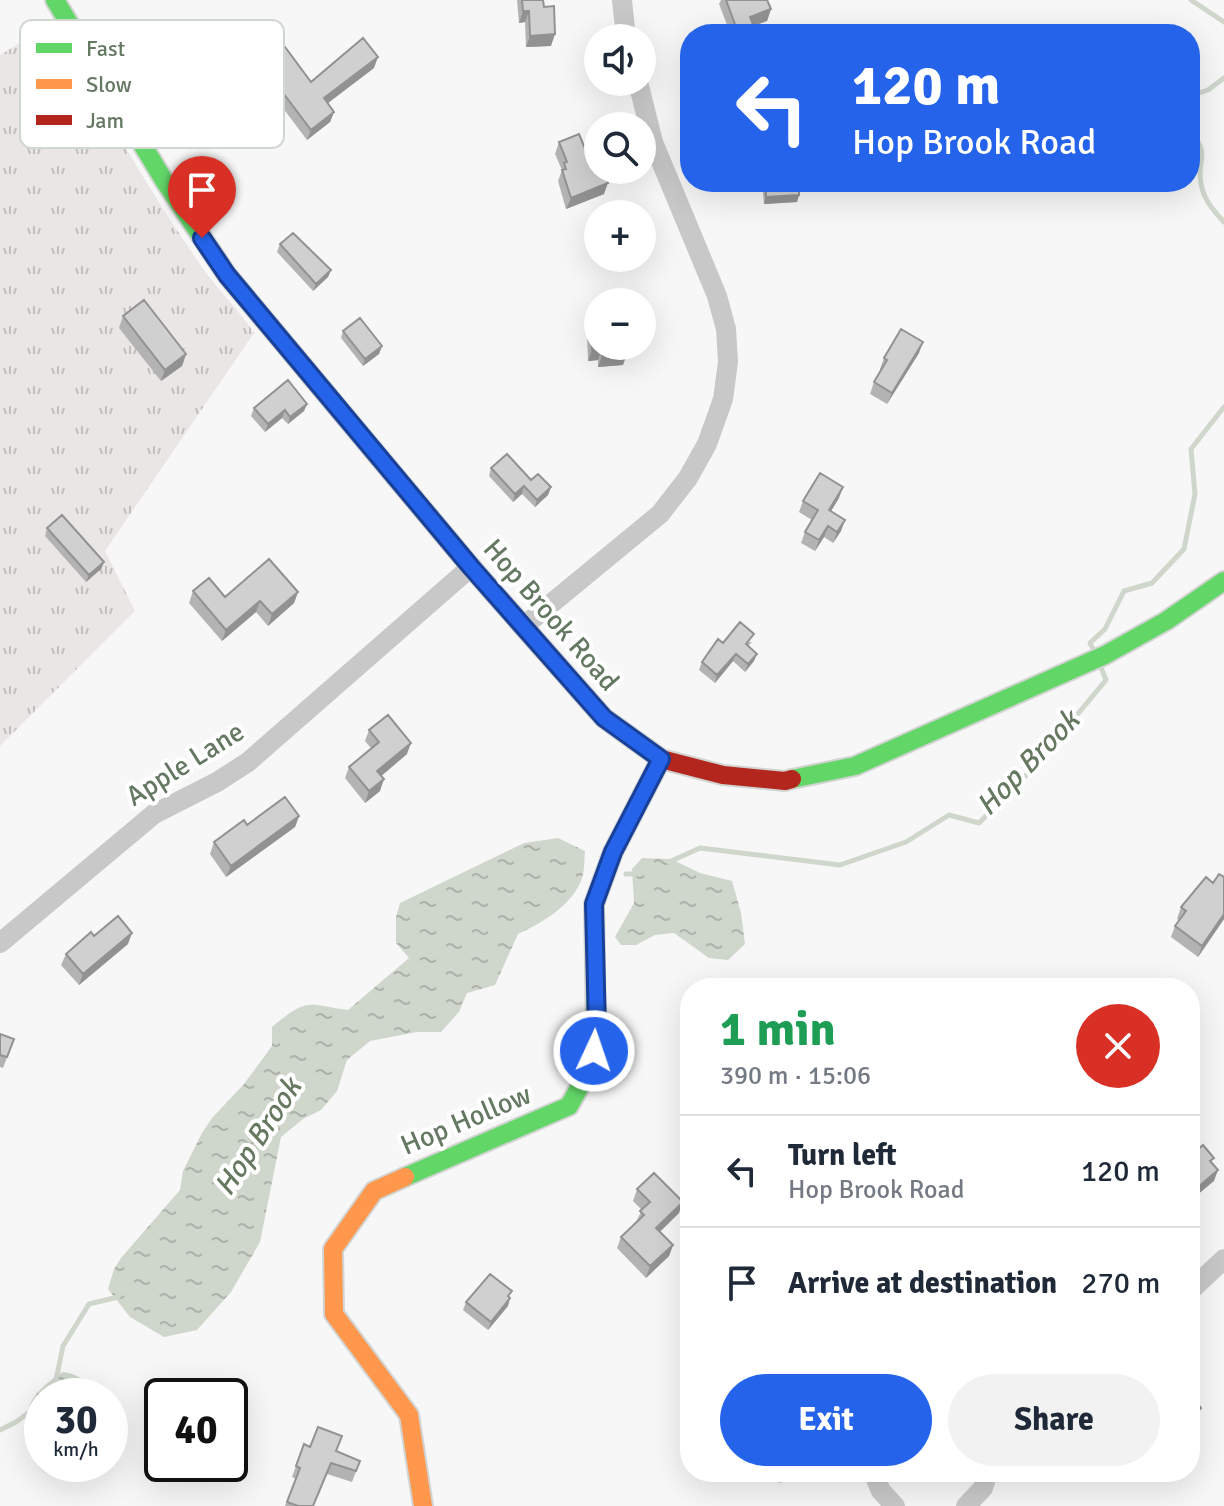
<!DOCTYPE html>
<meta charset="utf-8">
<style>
body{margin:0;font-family:Signika,sans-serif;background:#f2f2f3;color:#1f2937;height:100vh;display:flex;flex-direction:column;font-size:30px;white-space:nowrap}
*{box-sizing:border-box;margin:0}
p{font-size:26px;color:#747a83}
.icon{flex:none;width:44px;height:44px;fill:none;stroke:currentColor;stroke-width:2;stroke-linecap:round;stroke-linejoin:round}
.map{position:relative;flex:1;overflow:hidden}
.sheet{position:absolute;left:680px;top:978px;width:520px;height:504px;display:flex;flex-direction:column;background:#fff;border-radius:32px;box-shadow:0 8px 32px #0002}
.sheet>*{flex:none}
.guide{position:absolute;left:680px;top:24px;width:520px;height:168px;border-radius:32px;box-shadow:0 8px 32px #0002;background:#2563eb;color:#fff;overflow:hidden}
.controls{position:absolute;left:584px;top:24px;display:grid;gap:16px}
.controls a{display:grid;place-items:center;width:72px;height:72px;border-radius:50%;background:#fff;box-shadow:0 8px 32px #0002;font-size:40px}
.speed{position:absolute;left:24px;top:1378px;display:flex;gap:16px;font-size:40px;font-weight:700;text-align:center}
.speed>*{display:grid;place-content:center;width:104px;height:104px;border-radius:50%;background:#fff;box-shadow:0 8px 32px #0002;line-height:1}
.speed small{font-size:20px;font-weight:400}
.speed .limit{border:4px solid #111;border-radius:12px;background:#fff;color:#111}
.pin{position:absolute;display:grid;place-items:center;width:68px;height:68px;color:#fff;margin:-82px -34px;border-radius:50% 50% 50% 0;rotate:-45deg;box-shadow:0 0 8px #0007}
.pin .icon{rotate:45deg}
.me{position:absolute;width:88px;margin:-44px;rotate:3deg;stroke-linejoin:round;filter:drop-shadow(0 0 6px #0008)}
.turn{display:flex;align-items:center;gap:28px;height:168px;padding:0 40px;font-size:36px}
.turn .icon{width:104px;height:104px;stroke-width:2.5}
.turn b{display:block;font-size:56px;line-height:68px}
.round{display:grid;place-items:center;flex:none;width:84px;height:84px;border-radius:42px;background:#f2f2f3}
.overview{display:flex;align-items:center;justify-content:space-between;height:136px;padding:0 40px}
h1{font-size:48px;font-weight:700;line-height:60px;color:#1e9e55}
.cta{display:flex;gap:16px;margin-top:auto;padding:16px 40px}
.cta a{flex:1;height:92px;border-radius:48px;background:#2563eb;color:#fff;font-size:32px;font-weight:700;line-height:92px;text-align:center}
.cta a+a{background:#f2f2f3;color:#1f2937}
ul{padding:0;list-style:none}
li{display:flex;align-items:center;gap:24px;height:112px;padding:0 40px;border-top:2px solid #e0e1e3}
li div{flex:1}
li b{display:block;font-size:30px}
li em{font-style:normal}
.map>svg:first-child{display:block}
.grass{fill:url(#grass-tufts)}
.water{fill:url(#water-ripples)}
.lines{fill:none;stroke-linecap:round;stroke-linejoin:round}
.stream{stroke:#cfd6cc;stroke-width:5}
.fast-casing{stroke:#d2d4d2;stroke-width:22}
.slow-casing{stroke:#d2d4d2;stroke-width:22}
.jam-casing{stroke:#d2d4d2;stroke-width:22}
.street{stroke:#c7c8c7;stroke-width:20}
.fast{stroke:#63d668;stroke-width:18}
.slow{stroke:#ff974d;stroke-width:18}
.jam{stroke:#b3261e;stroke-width:18}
.wall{fill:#b2b3b2}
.shaded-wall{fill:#919291}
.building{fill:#cfd0cf;stroke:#919291;stroke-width:2}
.route-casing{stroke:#184099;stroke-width:20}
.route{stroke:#2563eb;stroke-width:14}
.labels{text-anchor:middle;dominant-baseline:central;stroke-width:8;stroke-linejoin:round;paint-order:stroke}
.street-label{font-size:28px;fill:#647862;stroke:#fff}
.water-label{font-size:30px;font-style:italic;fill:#677861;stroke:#fff}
.key{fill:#fff;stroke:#d0d6d0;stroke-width:2}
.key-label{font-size:22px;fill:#647862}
</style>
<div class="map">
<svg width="1224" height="1506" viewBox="0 0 1224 1506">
<defs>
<pattern id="grass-tufts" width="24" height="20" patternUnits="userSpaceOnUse" patternTransform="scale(2)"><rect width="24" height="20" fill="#e9e6e5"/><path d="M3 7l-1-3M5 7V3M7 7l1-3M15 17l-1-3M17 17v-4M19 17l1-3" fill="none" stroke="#c0bfbd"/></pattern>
<pattern id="water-ripples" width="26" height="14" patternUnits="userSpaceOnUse" patternTransform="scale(2)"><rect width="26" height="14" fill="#cfd6cc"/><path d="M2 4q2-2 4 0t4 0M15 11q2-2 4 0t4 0" fill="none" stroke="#acb2a9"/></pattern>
</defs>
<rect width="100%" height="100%" fill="#f7f7f7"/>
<path class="grass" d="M56,21C98,103 145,184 197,260C214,286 237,307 254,333L105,551L135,611L0,746V55Z"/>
<path class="water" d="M558,838L585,851C584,859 585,870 582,878C573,905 542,923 518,934L495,985L467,993L459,1012L441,1032H417L370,1041L347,1060L337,1091L321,1110L303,1119L281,1137L260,1242L231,1292L197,1330L164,1337L130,1317L108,1289L114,1269L121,1258L180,1190L183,1171L202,1133L212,1118L244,1084L272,1046V1027C308,997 306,1004 348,1010L409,958L396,943V917L400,903L524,843Z
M642,858L671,859L700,873L732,881L741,913L745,944L728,960L709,958L674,933L655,935L636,945H621L615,937L634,903L632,869Z
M63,1372C80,1374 90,1384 101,1396H42V1464H84C73,1480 49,1482 37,1464C35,1460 27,1413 29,1408C32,1394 51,1379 63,1372Z"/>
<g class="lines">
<path class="stream" d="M1191,0L1224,22
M1190,96L1208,90L1224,78
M1190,130C1212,159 1196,156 1201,184C1204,200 1213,210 1224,222
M1093,649L1090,643L1105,629L1124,591L1152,583L1184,549L1195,494L1191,449L1224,407
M669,862L700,848L840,865L906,842L949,815L979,823L1032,769L1106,680L1100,665
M626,874H638
M56,1380L63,1346L89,1304L118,1297
M0,1430L16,1422L42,1403"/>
<defs>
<path id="fast" d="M55,0L165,182L227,275L373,450
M792,779L855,766L1105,655L1166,621L1224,581
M405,1177L569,1106L587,1074L596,1041L595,963"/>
<path id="slow" d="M595,963L594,904L613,852L661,759
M405,1177L374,1191L333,1249L334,1314L409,1415L423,1506"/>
<path id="jam" d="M373,450L471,567L604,718L661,759L723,775L785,781L792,779"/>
</defs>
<use href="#fast" class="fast-casing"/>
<use href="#slow" class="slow-casing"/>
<use href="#jam" class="jam-casing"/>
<path class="street" d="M622,0L626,38
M524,626L660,514L688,478L707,444L723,399L728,362L726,329L717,296L653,142L638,82
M0,943L154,814L217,782L248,762L471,567
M1190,1291L1224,1259
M873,1472L881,1491L895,1506
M966,1506L983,1488L988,1472"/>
<use href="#fast" class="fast"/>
<use href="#slow" class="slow"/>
<use href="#jam" class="jam"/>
</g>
<path class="wall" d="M517,0H543L551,46L526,47L525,22L519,23Z
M721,0H767L771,9L767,21L754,26L757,34H727L729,30L719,4Z
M244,49L311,82L374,68L328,103L334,112L330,122L307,140L264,83L260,86L240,59Z
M559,142L604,194L566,209L558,181L562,170L555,154Z
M762,182H799V195L797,202L764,204Z
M280,244L331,270L328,277L313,291L277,252Z
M599,297L621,302H598V346L623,365L598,367V360L588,361L587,333L591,322H596L595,308Z
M123,316L186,354L182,366L161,381L119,328Z
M343,331L382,346L379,354L363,366L341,338Z
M919,353L887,404L870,394L874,382L881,370L880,369L884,358Z
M307,404L304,411L288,424L282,418L265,432L251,416L254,408Z
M491,468L531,480L551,487L548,495L535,507L522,494L513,502L489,476Z
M839,498L831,511L841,531L833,543L824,537L815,551L801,543L805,532L812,520L799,512L803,501Z
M47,528L104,562L101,569L86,582L45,536Z
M193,591L225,597L298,592L294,603L268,626L256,612L222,641L189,603Z
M752,642L748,646L754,661L745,672L733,661L715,683L699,670L702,662L723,643Z
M369,730L407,754L381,776L380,791L365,803L345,778L349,767L371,748L365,741Z
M299,816L295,827L226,877L210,854L214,842L247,825Z
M1224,877V919L1198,957L1171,937L1175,926L1179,920L1177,919L1181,907Z
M94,936L128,944L79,985L61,965L66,954Z
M0,1034L14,1039L3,1068L0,1067Z
M637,1189L679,1213L660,1232L673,1245L669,1256L646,1278L617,1248L621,1237L636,1222L642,1210L633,1201Z
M509,1297L508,1306L488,1330L463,1310L466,1302Z
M304,1444L310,1447L336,1451L360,1461L352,1482L327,1474L313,1506H285L296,1479L292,1477Z
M755,1472H789L787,1477L784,1476L781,1483L754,1475Z"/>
<path class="shaded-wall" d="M771,9L767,21L746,28L750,17Z
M523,11H529L525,22L519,23Z
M555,34L551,46L526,47L530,36Z
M378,57L374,68L320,109L324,98Z
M268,73L264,83L260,86L264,75Z
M334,112L330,122L307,140L311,130Z
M608,183L604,194L566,209L571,198Z
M799,195L797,202L764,204L766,197Z
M331,270L328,277L313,291L316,284Z
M923,342L919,353L887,404L892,393Z
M382,346L379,354L363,366L365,359Z
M592,349H602L598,360L588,361Z
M186,354L182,366L161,381L165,370Z
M627,354L623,365L598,367L602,356Z
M307,404L304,411L288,424L290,417Z
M285,410L282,418L265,432L268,424Z
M524,486L522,494L513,502L515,494Z
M551,487L548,495L535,507L537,500Z
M843,487L839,498L825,521L829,510Z
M845,520L841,531L833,543L837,532Z
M828,526L824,537L815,551L819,540Z
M104,562L101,569L86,582L89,575Z
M298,592L294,603L268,626L272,614Z
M260,601L256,612L222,641L226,630Z
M736,654L733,661L715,683L717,675Z
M757,654L754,661L745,672L748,664Z
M411,743L407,754L373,783L377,771Z
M384,779L380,791L365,803L369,791Z
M299,816L295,827L226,877L231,866Z
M1224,914V919L1198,957L1202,946Z
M132,933L128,944L79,985L83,974Z
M1218,1170L1214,1181L1190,1201V1194Z
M683,1202L679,1213L652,1239L656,1228Z
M673,1245L669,1256L646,1278L650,1266Z
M510,1298L508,1306L488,1330L491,1322Z
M1201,1408L1197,1420L1190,1425V1417Z"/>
<path class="building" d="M522,0H543L544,7L554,6L555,34L530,36L529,11H523Z
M726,0H767L771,9L750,17L757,34H730L729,29L736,27Z
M271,28L311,82L363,38L378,57L324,98L334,112L311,130L268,73L264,75L244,49Z
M579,134L590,161L598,158V170H603L608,183L571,198L562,170L566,169L564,163L567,162L559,142Z
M766,182H799V195L766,197Z
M293,233L331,270L316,284L280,244Z
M621,296V302H600L599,297Z
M144,300L186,354L165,370L123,316Z
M360,318L382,346L365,359L343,331Z
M591,322H598V346H626L627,354L602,356V349H592Z
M901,329L923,342L892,393L874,382L887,360L884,358Z
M288,380L307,404L290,417L285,410L268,424L254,408Z
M507,454L531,480L538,474L551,487L537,500L524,486L515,494L491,468Z
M820,473L843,487L829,510L845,520L837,532L828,526L819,540L805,532L818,510L803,501Z
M62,515L104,562L89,575L47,528Z
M269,559L298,592L272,614L260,601L226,630L193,591L209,578L225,597Z
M740,622L754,634L746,644L757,654L748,664L736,654L717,675L702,662L718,639L723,643Z
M388,715L411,743L377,771L384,779L369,791L349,767L379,742L369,730Z
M285,797L299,816L231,866L214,842L244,820L247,825Z
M1219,874L1224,877V914L1202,946L1175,926L1186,911L1181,907L1206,877L1213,883Z
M118,916L132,933L83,974L66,954L91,932L94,936Z
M0,1034L14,1039L7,1057L0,1055Z
M1203,1145L1214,1158L1210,1161L1218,1170L1190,1194V1146L1195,1152Z
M654,1173L683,1202L656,1228L673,1245L650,1266L621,1237L644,1215L640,1211L650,1202L637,1189Z
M490,1274L512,1291L508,1296L510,1298L491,1322L466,1302Z
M1190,1393L1201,1408L1190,1417Z
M318,1427L342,1436L336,1451L360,1461L356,1471L331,1463L313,1506H298L287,1502L300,1468L296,1466L304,1444L310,1447Z"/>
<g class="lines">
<defs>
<path id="route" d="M202,238L227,275L471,567L604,718L661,759L613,852L594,904L597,1029L594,1051"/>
</defs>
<use href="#route" class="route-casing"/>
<use href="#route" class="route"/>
</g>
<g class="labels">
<g class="street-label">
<text transform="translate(551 615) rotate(49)">Hop Brook Road</text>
<text transform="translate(185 764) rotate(-32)">Apple Lane</text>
<text transform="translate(466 1120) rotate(-23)">Hop Hollow</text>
</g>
<g class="water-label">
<text transform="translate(1028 763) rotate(-46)">Hop Brook</text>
<text transform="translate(258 1137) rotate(-57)">Hop Brook</text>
</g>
</g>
<rect x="20" y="20" width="264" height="128" rx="12" class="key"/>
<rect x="36" y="43" width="36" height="10" fill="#63d668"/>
<rect x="36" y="79" width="36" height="10" fill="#ff974d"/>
<rect x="36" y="115" width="36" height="10" fill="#b3261e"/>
<g class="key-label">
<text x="86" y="56">Fast</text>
<text x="86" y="92">Slow</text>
<text x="86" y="128">Jam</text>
</g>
</svg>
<div class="controls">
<a><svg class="icon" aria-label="sound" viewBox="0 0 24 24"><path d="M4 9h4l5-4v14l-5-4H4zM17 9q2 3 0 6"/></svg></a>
<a><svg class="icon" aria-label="search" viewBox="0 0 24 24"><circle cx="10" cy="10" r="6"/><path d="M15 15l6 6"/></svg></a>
<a>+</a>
<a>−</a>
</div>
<div class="speed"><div>30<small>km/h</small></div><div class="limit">40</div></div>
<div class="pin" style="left:202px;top:238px;background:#d93025"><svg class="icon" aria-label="arrive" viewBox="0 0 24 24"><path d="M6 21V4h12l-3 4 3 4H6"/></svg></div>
<svg class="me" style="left:594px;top:1051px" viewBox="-20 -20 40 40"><circle r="17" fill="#2563eb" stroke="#fff" stroke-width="3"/><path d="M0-11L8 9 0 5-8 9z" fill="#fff"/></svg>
<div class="guide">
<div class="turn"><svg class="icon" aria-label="left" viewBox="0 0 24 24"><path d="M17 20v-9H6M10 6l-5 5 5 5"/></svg><div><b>120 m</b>Hop Brook Road</div></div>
</div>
<section class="sheet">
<div class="overview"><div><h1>1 min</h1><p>390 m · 15:06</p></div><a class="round" style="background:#d93025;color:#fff"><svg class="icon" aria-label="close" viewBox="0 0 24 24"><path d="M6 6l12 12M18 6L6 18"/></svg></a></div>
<ul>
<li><svg class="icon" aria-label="left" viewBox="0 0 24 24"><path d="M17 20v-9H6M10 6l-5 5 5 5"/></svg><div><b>Turn left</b><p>Hop Brook Road</p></div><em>120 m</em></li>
<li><svg class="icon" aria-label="arrive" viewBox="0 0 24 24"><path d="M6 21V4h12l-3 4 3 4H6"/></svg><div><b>Arrive at destination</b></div><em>270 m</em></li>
</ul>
<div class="cta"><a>Exit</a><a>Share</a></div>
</section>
</div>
